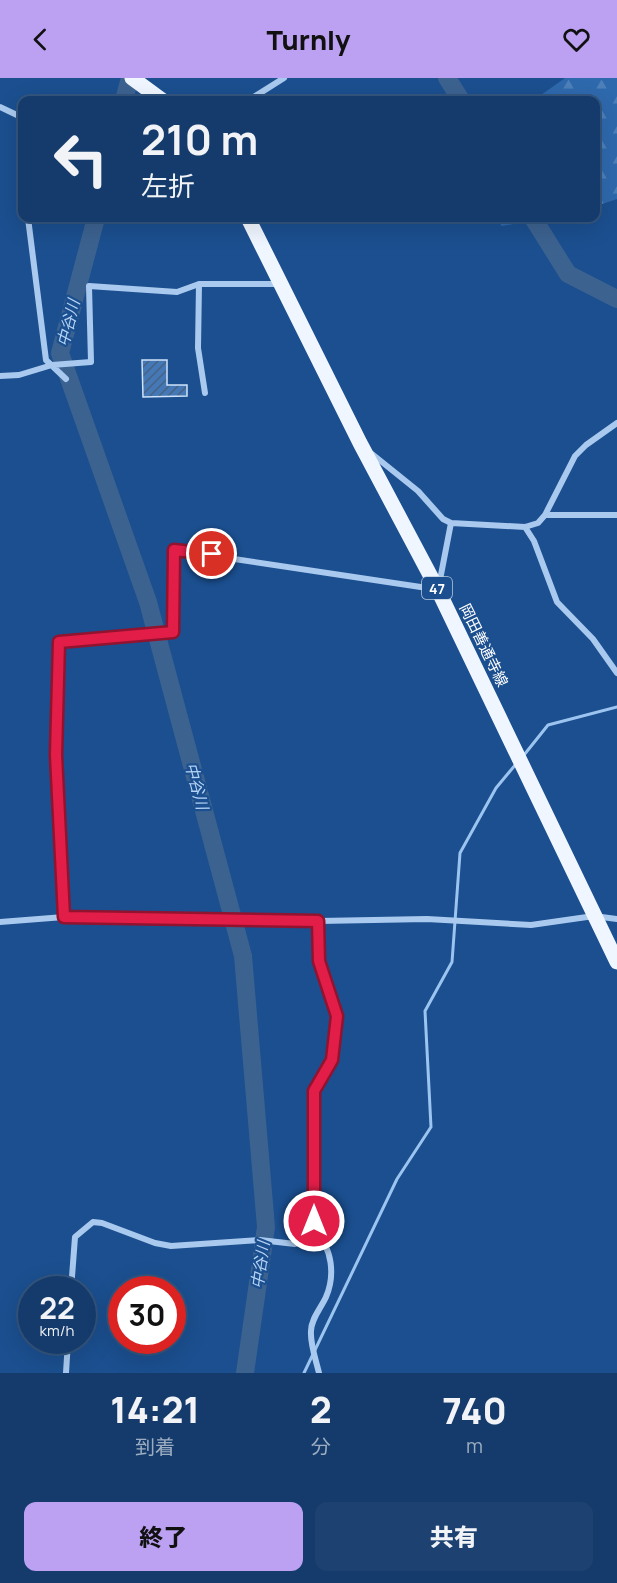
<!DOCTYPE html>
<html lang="ja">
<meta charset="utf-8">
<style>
body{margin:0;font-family:Manrope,"Noto Sans JP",sans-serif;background:#1d4271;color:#f1f3f6;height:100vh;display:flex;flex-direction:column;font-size:22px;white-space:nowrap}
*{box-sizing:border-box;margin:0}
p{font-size:20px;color:#9dadc1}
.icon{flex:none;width:33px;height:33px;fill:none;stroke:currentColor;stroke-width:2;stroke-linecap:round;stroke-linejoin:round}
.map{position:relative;height:1295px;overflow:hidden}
.sheet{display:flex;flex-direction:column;background:#143b6b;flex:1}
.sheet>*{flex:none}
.banner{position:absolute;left:18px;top:18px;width:582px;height:126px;border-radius:12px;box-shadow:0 6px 24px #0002,0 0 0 2px #33557e;background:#143b6b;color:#f1f3f6;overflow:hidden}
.speed{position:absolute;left:18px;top:1198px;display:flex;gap:12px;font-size:30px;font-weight:700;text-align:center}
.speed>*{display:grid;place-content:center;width:78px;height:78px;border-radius:50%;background:#143b6b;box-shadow:0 6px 24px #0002,0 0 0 2px #33557e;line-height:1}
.speed small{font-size:15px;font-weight:400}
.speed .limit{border:9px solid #d22;background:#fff;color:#111}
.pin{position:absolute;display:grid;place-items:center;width:51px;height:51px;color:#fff;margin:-26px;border:3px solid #fff;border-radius:50%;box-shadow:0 2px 6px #0007}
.me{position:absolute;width:66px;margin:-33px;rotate:0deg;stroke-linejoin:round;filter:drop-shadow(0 0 4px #0008)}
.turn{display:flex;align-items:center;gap:21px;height:126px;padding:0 24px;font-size:27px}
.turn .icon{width:78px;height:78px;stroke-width:2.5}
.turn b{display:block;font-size:42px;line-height:51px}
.eta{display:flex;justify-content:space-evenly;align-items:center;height:102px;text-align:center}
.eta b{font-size:36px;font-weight:800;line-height:42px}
.cta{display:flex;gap:12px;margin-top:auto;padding:12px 24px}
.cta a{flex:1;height:69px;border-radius:12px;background:#bca0f2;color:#111;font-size:24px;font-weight:800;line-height:69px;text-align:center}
.cta a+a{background:#1d4271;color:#f1f3f6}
header{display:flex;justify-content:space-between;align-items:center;height:78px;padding:0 24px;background:#bca0f2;color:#111;font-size:27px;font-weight:800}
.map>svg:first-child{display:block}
.forest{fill:url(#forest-firs)}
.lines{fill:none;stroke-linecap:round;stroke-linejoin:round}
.stream{stroke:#9cc4f0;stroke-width:3}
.river{stroke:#3c6290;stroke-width:18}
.building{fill:url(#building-hatch);stroke:#cfe3fa;stroke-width:1.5}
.minor{stroke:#a9c9ee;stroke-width:6}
.primary{stroke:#f0f6ff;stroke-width:15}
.route-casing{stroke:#92132f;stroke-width:15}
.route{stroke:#e11d48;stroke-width:10}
.labels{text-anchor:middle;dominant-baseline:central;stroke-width:4.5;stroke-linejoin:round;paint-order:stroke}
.shield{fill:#1b4f8f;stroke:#bbcadd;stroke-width:1.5}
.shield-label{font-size:14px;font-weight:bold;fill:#fff}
.street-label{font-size:15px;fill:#fff;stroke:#1b4f8f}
.water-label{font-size:16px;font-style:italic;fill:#b5d3f5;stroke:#1b4f8f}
</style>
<header><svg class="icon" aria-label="back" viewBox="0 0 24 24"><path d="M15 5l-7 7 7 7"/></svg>Turnly<svg class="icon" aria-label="heart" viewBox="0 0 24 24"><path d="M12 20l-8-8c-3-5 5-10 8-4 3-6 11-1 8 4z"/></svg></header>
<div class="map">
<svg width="617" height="1295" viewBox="0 0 617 1295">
<defs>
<pattern id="forest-firs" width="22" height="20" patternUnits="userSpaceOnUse" patternTransform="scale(1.5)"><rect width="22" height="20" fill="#2e69ad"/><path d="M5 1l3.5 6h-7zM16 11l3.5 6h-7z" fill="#4d80b9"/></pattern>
<pattern id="building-hatch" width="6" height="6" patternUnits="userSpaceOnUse" patternTransform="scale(1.5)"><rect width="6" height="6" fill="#4478b7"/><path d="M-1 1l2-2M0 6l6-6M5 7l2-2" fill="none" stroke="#486282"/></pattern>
</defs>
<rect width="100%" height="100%" fill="#1b4f8f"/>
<path class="forest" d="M565,0H617V121L596,128V22H534Z
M495,140H546L502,148Z"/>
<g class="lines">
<path class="stream" d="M524,677L548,647L617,629
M304,1295L397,1101L431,1049L425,933L452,884L460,775L496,710L516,686"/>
<path class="river" d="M447,0L461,22
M124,22L130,0
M96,140L60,275L148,524L243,878L266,1149L245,1295
M533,140L568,196L617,221"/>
</g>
<path class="building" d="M142,282H167V307H187V318L143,319Z"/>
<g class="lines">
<path class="minor" d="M249,22L284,0
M0,29L19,38L22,82
M28,140L46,282L66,301
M199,206L198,270L205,315
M0,298L19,297L52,287L91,284L89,208L177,214L199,206H278
M372,376L418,413L443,441L451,445L525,449L538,445L545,437L575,378L586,367L617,345
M545,437H617
M525,449L534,463L557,524L593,561L617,595
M439,507L451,445
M64,839L55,677L59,564L173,554L174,472L434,511
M319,843V883L337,938L332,982L314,1013V1154C333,1169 335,1198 326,1219C321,1230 311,1241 311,1253C310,1266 316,1282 319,1295
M0,844L64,839L319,843L427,841L531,847L594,838L617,841
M71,1212L75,1159L93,1144L102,1145L155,1165L171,1168L260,1162L295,1166L314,1154
M66,1295L68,1263"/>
<path class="primary" d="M132,0L162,22
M248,140L360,365L438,512L617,884"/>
</g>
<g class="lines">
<defs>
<path id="route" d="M212,476L174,472L173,554L59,564L56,677L64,839L318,843L319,883L337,938L332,982L314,1013V1143"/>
</defs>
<use href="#route" class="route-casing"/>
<use href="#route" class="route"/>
</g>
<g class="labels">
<rect class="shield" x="422" y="499" width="30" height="22" rx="4.5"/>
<g class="shield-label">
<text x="437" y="510">47</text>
</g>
<g class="street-label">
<text transform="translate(484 567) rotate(64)">岡田善通寺線</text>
</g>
<g class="water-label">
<text transform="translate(68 245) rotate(-76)">中谷川</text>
<text transform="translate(197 708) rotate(75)">中谷川</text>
<text transform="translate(260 1187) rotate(-82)">中谷川</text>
</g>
</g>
</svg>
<div class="speed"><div>22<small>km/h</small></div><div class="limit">30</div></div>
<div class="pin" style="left:212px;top:476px;background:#d93025"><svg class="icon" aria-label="arrive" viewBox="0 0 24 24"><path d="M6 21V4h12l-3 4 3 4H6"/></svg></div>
<svg class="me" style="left:314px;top:1143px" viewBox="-20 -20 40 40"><circle r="17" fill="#e11d48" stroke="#fff" stroke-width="3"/><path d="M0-11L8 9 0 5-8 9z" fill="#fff"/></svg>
<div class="banner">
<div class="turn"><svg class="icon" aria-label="left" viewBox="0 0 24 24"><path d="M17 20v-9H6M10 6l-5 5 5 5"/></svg><div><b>210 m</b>左折</div></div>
</div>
</div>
<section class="sheet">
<div class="eta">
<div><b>14:21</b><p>到着</p></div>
<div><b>2</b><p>分</p></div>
<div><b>740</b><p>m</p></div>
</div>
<div class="cta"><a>終了</a><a>共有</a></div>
</section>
